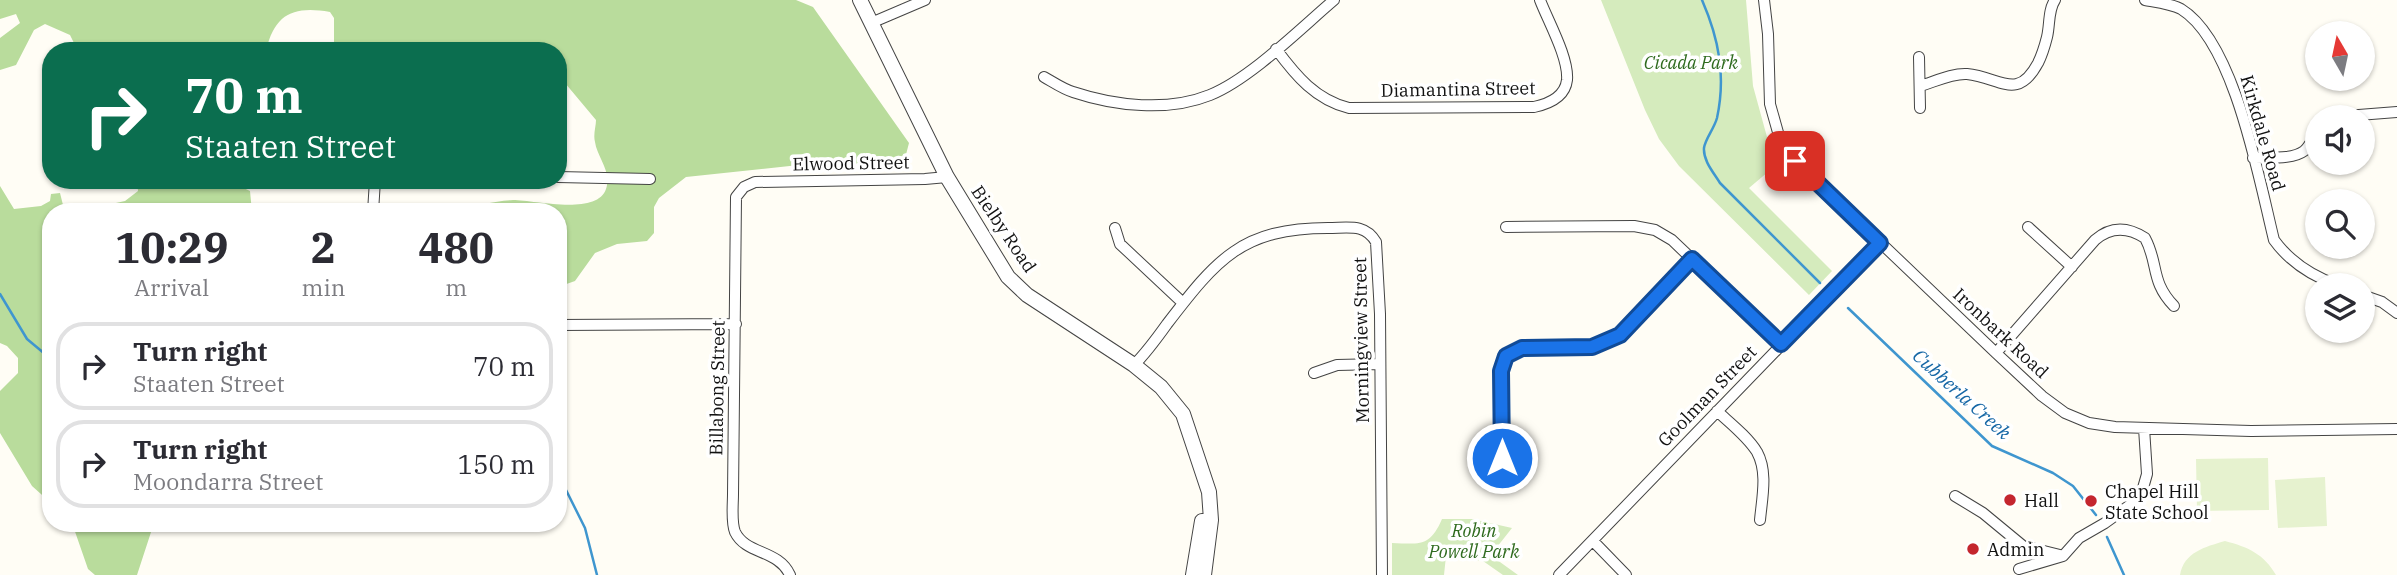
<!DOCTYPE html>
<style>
body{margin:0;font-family:"IBM Plex Serif",serif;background:#f2f2f3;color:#2b2b33;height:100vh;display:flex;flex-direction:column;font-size:26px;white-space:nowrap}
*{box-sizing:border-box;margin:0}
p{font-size:23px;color:#7c7c81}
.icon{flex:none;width:38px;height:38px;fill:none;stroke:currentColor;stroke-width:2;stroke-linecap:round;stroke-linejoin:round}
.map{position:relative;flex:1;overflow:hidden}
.side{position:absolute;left:42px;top:203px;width:525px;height:329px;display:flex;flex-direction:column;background:#fff;border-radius:28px;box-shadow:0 2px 5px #0004}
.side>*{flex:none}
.top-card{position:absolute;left:42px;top:42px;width:525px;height:147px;border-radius:28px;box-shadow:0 2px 5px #0004;background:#0b6e4f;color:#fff;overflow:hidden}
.needle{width:46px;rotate:351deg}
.buttons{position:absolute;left:2305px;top:21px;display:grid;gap:14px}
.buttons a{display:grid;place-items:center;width:70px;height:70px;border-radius:50%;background:#fff;box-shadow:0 2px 5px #0004;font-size:35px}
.pin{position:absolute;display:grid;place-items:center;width:60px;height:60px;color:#fff;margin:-30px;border-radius:14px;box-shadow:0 4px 10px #0006}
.me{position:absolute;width:77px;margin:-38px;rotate:0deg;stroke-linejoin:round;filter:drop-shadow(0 0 5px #0008)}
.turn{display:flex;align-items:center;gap:24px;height:147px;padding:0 28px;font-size:32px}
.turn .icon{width:91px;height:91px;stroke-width:2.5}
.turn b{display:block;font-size:49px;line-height:60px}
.eta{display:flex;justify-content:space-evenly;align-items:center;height:119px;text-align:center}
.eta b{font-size:42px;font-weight:700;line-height:49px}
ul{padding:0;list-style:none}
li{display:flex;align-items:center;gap:21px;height:88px;margin:0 14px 10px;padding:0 14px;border:4px solid #e1e1e2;border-radius:28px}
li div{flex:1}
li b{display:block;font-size:26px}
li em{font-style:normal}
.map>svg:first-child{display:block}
.green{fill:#d5ebbd}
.forest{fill:#b9dc9c}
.pitch{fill:#e6f2cf}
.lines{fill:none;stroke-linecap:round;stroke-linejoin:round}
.stream{stroke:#3f96cf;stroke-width:2.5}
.minor-casing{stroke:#444;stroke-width:12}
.tertiary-casing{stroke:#444;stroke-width:16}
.minor{stroke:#fff;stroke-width:10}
.tertiary{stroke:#fff;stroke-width:14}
.route-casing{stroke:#114b97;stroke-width:18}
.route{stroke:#1a73e8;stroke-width:12}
.poi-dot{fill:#c4262e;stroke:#fff;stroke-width:2.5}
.labels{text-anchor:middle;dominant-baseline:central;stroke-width:7;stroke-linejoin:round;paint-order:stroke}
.park-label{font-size:18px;font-style:italic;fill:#2f6b1f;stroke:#fff}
.street-label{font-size:18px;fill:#111;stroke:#fff}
.poi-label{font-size:18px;fill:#111;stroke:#fff;text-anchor:start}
.water-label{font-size:19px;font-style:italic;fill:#1768a6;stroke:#fff}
</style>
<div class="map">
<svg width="2397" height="575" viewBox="0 0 2397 575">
<rect width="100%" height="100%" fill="#fffdf5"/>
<path class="green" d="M1601,0H1746L1753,86L1767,137L1781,161L1749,188L1832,271L1809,295L1679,166L1659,139L1645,110Z
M1442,519H1472L1512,528L1497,547L1493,557L1518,575H1503L1483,561L1446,556L1444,575H1392V543C1420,544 1430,547 1442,519Z"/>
<path class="forest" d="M0,0H796L813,7L909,143L903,166L892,168L836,161L686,177L659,198L654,207V233L647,241L617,244L595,253L575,281L558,287V212H460C477,205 495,201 513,200C534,200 597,216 606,189C612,171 597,157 595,142C593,135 596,126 596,120L565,83H558V51H488L484,48L461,51H334V18L330,12C294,6 275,13 266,51H70L76,47L70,35L45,24L34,30L16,65L0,70V38L20,23L16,14L0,19Z
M137,180H227L250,191L252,212H75L125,201L138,191Z
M0,186L14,209L41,206L50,201L51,194L60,193L64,209L71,212H51V503L32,486L0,433V391L18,373V358L7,346L0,343Z
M72,523H154L137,575H95L88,569Z"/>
<path class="pitch" d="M2268,458L2269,510L2197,511L2196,459Z
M2325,477L2327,526L2278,528L2275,480Z
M2225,541C2248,547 2264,554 2276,575H2180C2184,552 2205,547 2225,541Z"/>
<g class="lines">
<path class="stream" d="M1702,0C1719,39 1726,76 1717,118C1714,129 1705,139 1704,148C1703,161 1714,173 1720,183L1820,283
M0,294L27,339L51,359
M1848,308L1992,446L2053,473L2073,486L2096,515
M558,474L585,528L597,575
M2107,537L2124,575"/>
<defs>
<path id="minor" d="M1764,0L1768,34L1770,104L1779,136L1795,161L1996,353L2042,396L2065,413L2089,423L2115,427L2251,431L2397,429
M2145,0C2156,2 2172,4 2181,9C2235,42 2259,180 2274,240C2290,262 2312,276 2337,285
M871,23L925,0
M1276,49C1296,76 1316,100 1349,108L1534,107C1548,104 1565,97 1567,80C1569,58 1548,21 1540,0
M1919,57L1920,108
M1044,77C1053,82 1063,89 1073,92C1115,106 1168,112 1210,95C1250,79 1301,28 1334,0
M1920,86C1934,82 1952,73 1967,74C2000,77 2017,102 2038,63C2042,55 2045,45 2047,37C2050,25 2048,10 2055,0
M2333,117L2397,112
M2253,158C2268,157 2292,160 2304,151C2309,147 2313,138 2317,133
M558,177L650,179
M373,212L375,180
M1506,227L1634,226L1655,230L1672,240L1781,344
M2028,227L2072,267
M1115,228L1120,244L1183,303
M2362,295L2382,302L2397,313
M558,325L736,324
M1996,353L2095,240C2111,226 2128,227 2145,238C2159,264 2150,281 2174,306
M1134,365C1146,353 1157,338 1167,324C1217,259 1242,228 1328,228C1348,228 1365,223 1376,242L1380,314L1382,575
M1314,373L1337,365L1380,364
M1717,411C1730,423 1748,437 1757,452C1768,472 1762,498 1760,520
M1501,458V371L1506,356L1522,348L1592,347L1620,335L1692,259
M1955,496L1983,513L2023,546L2060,555
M1593,541L1626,575
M2019,569L2063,556L2079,538L2105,523L2130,505L2143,488L2147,474L2144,428
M790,575C778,549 746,555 735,532C731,522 733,505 733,494L736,197L744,187L755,182L925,179L947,177
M1559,575L1880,243"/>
<path id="tertiary" d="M860,0L947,177L1008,277L1027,295L1134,365L1161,387L1183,414L1209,492L1211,520L1204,575
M1193,575L1202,521"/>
</defs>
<use href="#minor" class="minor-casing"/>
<use href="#tertiary" class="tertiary-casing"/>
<use href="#minor" class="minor"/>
<use href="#tertiary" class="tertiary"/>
</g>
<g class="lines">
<defs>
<path id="route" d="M1502,458L1501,371L1506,356L1522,348L1592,347L1620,335L1692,259L1781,344L1880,243L1795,161"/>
</defs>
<use href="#route" class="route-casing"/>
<use href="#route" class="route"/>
</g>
<g class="poi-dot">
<circle cx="2010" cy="500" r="7"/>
<circle cx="2091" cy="501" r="7"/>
<circle cx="1973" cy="549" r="7"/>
</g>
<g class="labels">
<g class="park-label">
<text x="1691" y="62">Cicada Park</text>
<text x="1474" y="530">Robin<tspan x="1474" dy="21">Powell Park</tspan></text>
</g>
<g class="street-label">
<text transform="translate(1458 89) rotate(-1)">Diamantina Street</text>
<text transform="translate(2263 133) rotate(74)">Kirkdale Road</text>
<text transform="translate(851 163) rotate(-1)">Elwood Street</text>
<text transform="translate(1004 229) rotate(56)">Bielby Road</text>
<text transform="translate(2001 333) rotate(43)">Ironbark Road</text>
<text transform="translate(1361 340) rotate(-91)">Morningview Street</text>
<text transform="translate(717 388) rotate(-89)">Billabong Street</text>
<text transform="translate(1707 396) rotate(-46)">Goolman Street</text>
</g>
<g class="poi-label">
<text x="2105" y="491">Chapel Hill<tspan x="2105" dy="21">State School</tspan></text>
<text x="2024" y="500">Hall</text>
<text x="1987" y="549">Admin</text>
</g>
<g class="water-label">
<text transform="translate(1962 394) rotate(42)">Cubberla Creek</text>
</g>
</g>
</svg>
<div class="buttons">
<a><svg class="needle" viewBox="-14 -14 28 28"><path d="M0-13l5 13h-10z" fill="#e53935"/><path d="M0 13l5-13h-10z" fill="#7c7c81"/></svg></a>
<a><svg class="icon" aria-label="sound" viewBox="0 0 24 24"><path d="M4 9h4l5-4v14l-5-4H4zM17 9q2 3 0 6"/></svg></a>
<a><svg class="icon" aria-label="search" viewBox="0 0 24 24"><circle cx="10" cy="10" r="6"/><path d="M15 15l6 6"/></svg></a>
<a><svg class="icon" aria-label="layers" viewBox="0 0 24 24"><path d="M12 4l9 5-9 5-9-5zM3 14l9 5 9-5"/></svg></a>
</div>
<div class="pin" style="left:1795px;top:161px;background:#d93025"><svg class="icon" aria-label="arrive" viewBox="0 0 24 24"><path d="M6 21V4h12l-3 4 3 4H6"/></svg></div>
<svg class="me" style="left:1502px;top:458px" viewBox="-20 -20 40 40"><circle r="17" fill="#1a73e8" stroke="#fff" stroke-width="3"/><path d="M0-11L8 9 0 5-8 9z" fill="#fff"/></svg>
<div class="top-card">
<div class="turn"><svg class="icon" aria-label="right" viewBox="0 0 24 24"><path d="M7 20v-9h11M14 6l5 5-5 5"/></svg><div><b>70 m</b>Staaten Street</div></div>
</div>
<section class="side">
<div class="eta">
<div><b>10:29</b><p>Arrival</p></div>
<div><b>2</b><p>min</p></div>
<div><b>480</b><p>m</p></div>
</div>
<ul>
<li><svg class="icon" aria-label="right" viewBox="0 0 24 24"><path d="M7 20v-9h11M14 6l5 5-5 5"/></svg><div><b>Turn right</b><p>Staaten Street</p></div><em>70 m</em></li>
<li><svg class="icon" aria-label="right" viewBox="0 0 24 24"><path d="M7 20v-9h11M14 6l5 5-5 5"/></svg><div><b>Turn right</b><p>Moondarra Street</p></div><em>150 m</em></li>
</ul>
</section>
</div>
